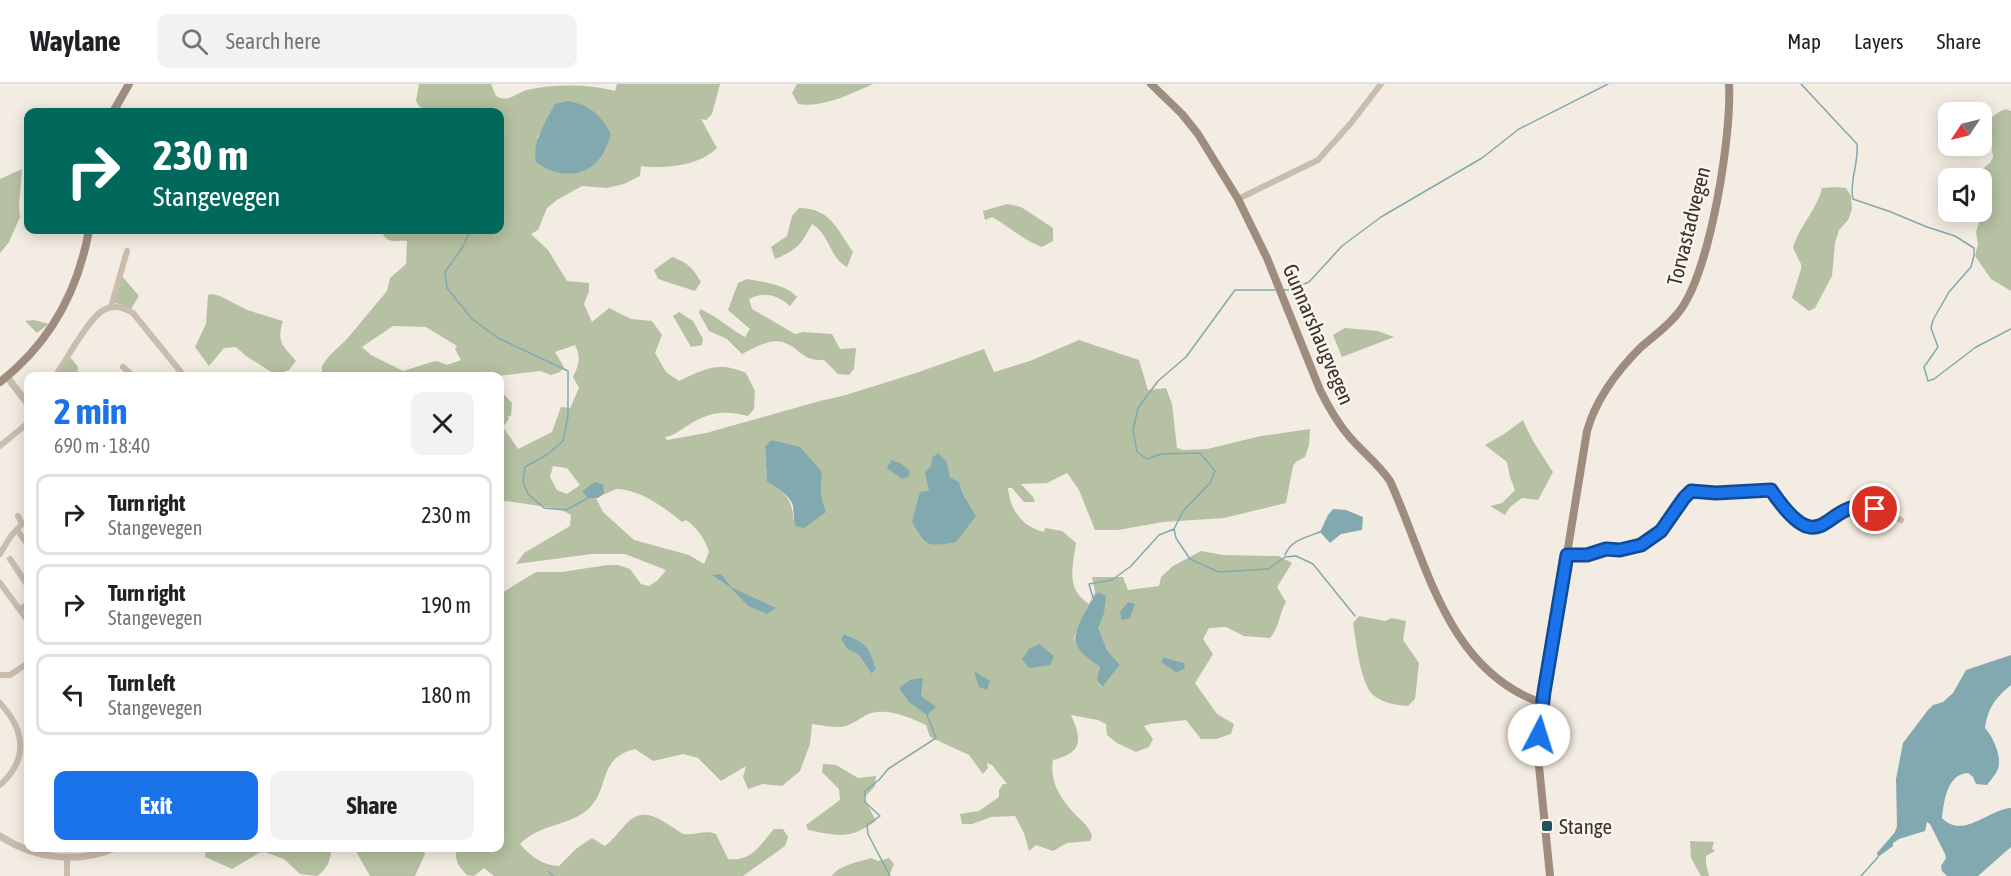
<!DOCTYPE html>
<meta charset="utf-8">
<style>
body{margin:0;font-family:"Asap Condensed",sans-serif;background:#f2f2f2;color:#202124;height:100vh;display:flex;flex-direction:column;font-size:22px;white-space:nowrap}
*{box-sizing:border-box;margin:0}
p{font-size:20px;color:#757577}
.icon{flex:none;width:33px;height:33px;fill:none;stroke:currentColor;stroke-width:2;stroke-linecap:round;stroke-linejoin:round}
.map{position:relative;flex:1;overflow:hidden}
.panel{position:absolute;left:24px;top:288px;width:480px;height:480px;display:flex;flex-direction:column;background:#fff;border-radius:12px;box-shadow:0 3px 15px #0003}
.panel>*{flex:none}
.banner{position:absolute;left:24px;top:24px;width:480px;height:126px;border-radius:12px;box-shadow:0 3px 15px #0003;background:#00695c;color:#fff;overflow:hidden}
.needle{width:39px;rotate:235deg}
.controls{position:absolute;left:1938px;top:18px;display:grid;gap:12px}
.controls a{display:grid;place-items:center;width:54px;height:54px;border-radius:12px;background:#fff;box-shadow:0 3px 15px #0003;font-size:30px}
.pin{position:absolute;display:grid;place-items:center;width:51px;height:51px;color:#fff;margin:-26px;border:3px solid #fff;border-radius:50%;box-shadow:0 2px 6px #0007}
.me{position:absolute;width:66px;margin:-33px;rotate:5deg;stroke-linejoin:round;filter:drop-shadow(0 0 4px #0008)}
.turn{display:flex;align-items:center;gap:21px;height:126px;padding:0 30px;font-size:27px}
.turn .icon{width:78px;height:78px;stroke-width:2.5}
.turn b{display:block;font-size:42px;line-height:51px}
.round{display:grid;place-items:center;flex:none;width:63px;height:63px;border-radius:12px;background:#f2f2f2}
.summary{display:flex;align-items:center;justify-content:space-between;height:102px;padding:0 30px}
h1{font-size:36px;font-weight:700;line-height:45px;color:#1a73e8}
.primary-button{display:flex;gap:12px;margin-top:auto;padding:12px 30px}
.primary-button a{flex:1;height:69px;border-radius:12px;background:#1a73e8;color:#fff;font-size:24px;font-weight:700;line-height:69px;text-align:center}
.primary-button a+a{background:#f2f2f2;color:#202124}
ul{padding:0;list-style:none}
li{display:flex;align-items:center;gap:18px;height:81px;margin:0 12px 9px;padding:0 18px;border:3px solid #e0e0e0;border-radius:12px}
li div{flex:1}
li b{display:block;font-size:22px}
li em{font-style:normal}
header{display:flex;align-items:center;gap:36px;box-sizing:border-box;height:84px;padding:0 30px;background:#fff;border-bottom:2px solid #e0e0e0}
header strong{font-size:28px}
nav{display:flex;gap:33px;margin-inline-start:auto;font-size:21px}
.search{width:420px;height:54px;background:#f2f2f2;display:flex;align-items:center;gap:15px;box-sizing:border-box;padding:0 21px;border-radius:12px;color:#757577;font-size:22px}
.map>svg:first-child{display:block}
.green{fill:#b5c1a2;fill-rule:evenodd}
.water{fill:#82a9af}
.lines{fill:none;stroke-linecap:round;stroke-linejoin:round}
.stream{stroke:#82a9af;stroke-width:1.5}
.minor{stroke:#cbbdae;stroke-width:6}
.tertiary{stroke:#cbbdae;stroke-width:7}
.secondary{stroke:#9e8d7f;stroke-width:8}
.route-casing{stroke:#114b97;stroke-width:15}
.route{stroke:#1a73e8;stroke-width:10}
.poi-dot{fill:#23525a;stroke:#faf5ee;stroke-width:2}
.labels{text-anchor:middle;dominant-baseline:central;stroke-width:4.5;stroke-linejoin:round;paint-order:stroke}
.street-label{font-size:21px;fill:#3a312c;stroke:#faf5ee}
.poi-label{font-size:21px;fill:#3a312c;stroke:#faf5ee;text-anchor:start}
</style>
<header>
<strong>Waylane</strong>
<div class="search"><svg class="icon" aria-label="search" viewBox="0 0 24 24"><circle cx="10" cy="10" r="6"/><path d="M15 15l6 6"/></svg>Search here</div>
<nav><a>Map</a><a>Layers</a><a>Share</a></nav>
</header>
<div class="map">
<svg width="2011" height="792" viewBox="0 0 2011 792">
<rect width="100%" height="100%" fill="#f3ece2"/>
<path class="green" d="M419,0H491L496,12C509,19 514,10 527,6C554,0 588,0 615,7L617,0H720L712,30L706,36L701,35L717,64C699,82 665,85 641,82L640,92L624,100L607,104L582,102L557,116L547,124L538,146L531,150L548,166L567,197L589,199V207L584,220L592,238L609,224L631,235L652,237L662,251L655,269L666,288L679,297C705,285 718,277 746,289L755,307L754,325L748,332C722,326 709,328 687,342C680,346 673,352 665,353L667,356L706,349L820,317L846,311L916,289L984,265L994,288L1030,277L1079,256L1139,276L1148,306L1166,304L1172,320L1177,364L1183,366L1207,365L1261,352L1310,345L1309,361L1305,373L1296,378L1293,382L1286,419L1224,434L1163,438L1118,446H1095L1079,406L1067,389L1047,399L1021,400L1033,413L1035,418H1024L1012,404H1008C1010,426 1022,443 1044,448L1045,444L1062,447L1076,459C1073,482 1065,505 1089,520L1095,508L1092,493H1123L1128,506L1159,502L1161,493L1173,482L1201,467L1223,471L1279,472L1292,479L1277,503L1286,518C1279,530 1279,544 1270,554L1244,552L1226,543L1209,544L1203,555L1213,570L1195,599L1217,630L1234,640L1231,650L1216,655H1201L1186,636L1150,640L1144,642L1153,655L1149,663L1136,668L1117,659L1107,651L1106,640L1098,636L1071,631C1082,655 1083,669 1053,676C1049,700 1063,718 1079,734C1085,740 1090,744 1092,753L1090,757L1067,759L1053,767L1036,761L1029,767L1024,749L1015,732L991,733L972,740H962L960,730L979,727L999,713V706L1003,700H1007L992,681L987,679L988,684L983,690L969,671L930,653L926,641C909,633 885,622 866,631C857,636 851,642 840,643C831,643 821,641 812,640L810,660L800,687L782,702L763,700L748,705L743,693L746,682L721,697L698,674L683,670L653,677L635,665C595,675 612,706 586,727C567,742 540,740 520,760C530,772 544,782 559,782L577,764L592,754L605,762C614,755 620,746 628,738C646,720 666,740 683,750C695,752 705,745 716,750L728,775C752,778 759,762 774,745H783L788,753L785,762L743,792H494L484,784L474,792L467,791C458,782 454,776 457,764H500V510L536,488H562L607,481H618L630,485L641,500L649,502L658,496L666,486L625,470H592L516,480L524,469L570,442L571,431L560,425L506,417L500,419V306L512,319L511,332H508L509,335L503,343L518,365L552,348L561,323L570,324L579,304L573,293C579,280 581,274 575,261L555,268L564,283L560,288L551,291L540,287L498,292H322V282L329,272L346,256L387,207L390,194L406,180L407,157C396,156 386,161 381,146H500V28H427L419,22L416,17ZM555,21L597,77L589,84L579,88L537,54ZM393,242L426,243L457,262L455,265L461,276L447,281L437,277L432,278L403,287L371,271L362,263ZM771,356L822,388L821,410L826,428L793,435C793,415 784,407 767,398L765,364ZM932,374L947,378L950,393L959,398L963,410L976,432L929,407ZM553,382L567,384L580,401L567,410L557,406L550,393ZM616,405C639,405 664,423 682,438L686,436C698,445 704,453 709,468L704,480L689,471L634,456L603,428L596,414ZM1093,514L1104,530L1097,544L1107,566L1120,581L1101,603L1098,597L1100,583L1076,561L1074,553ZM844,550C866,558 869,564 876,585L873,590L859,571L847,565L841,555ZM1163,573L1184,579L1176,589L1161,578Z
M797,0H873C850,10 823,24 798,20L792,9Z
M2006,25L2011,27V207L1991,195L1975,172L1978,160L1976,148L1981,132L1972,128H1982V94H1970L1990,79L1993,73C1992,52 1976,36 2006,25Z
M22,85L19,121L20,133L9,158L0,169V95Z
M1837,103L1846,104L1851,112L1852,125L1848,136L1839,146L1835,159L1832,192L1815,224L1809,227L1792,214L1801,185V180L1793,164C1799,142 1817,126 1822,104Z
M1007,120L1021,123L1053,144V157L1042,163C1023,156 1010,143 992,133L985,136L983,127Z
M799,124C830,124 837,145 853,168L847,183C830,175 829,149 812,140C800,162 798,165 775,175L771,163L787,152L792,132Z
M672,173C688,179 692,183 701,198L695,207L658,195L654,186Z
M121,191L139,212L131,225L114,218Z
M747,195C762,198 787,200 797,213L790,222C777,211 765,207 749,215L752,225L795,250L803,248L832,250L840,265L856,264L854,285L849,291L838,290L824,276C800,277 800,263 782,258C769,254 753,265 742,270L727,255L709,247L699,229L700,225C717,232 730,245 745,253L750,245L728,226L738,199Z
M212,210L220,212L247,226L283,237C276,259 283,261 296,277L289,286L276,291L246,272L236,263L224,264L209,282L195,263L206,240L208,211Z
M679,228L693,237L703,255L702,261L691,263L673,232Z
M34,236L49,240L37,249L25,237Z
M1345,244L1378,247L1394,253L1342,273L1333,251Z
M70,273L78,283L77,292H57Z
M1523,336C1530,354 1542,371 1553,388L1538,416L1522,414L1510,423L1505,431L1490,422L1502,419L1515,406L1510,393L1507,378L1485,361L1504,350Z
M1359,532L1385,537L1392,534L1406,537L1403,556L1419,579L1415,615L1408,622C1396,621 1383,619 1373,611C1360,599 1356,556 1353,539Z
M823,680L836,681L858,694L876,692L875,702L864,714L876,737C849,756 839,752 808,746L806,741L840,716L839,705L822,688Z
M1690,757L1714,758L1712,765L1715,767L1706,772V780L1709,792H1701L1691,774Z
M206,764H332C330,776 328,785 317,792L300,790L284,775L265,768L259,769L232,785L205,773Z
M354,764H423L425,770L415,792H370Z
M871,774L878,777L889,774L894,780L889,792H832C839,781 859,778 871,774Z"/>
<path class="water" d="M568,17C590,21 601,31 611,50C609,55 607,62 604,68C589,95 559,95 536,78C532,57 545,39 555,20Z
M771,356L800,363L822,388L821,410L826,428L804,444L796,442C793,435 794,429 793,422C790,411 776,403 767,398L765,363Z
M938,369L947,378L950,393L959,398L963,410L976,432L956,458C926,463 927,463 912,438L920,408L929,407L925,388L931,382L932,374Z
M891,376L900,379L910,387L909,392L902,395L887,384Z
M595,398L603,400L604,409L598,414H588L582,407Z
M1333,425L1346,426L1363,433L1362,446L1341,450L1330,459L1320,448L1328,431Z
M721,490L731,503L776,524L767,530L748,522L730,503L712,491Z
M1098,508L1106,512L1104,530L1098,544L1107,566L1120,581L1102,603L1097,596L1100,583C1093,577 1079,569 1076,560C1071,549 1091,517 1098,508Z
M1128,518L1135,520L1130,534L1122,536L1120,528Z
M844,550C867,559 869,563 876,585L872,590L859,571L847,565L841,555Z
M1039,560L1054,572L1050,581L1029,584L1022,575L1029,565Z
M2011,571V601C1995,614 1988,624 1985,644C1992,651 2000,669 1999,679C1999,688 1992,694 1987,701L1976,700L1973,693L1968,689C1947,690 1944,717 1942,734C1963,756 1989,725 2011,724V763L1978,792H1947L1942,787L1941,782L1946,774L1945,770L1930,740L1927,738L1925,747L1899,755L1893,759V762L1878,773L1877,769L1895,748L1897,742L1896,695L1903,659L1928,626L1933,621L1943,618L1953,609L1966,586Z
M1163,573L1184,579L1185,584L1176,589L1161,578Z
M974,587L990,597L987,606L979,603Z
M923,594L921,612L936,623L927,631L909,618L899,604L910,596Z"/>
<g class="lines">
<path class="stream" d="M1801,0L1857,60C1859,79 1849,97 1853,115L1891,128L1927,143L1955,152L1974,164V172L1971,183L1949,208L1933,236L1931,244L1938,263L1924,283L1928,297L1934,295L1976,263L2011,245
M471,146L462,164L445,188L447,204L472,235L498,254L568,287V332L563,357L548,370L525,383L523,398L528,410L544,424L566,426L588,414
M1275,206H1235L1186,273L1158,297L1138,324L1133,346L1137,368L1147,375L1161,370L1200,369L1215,387L1210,399L1183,427L1174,445L1176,454L1190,475L1219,488L1268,485L1285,473L1296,472L1313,480L1355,532
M1283,206H1288L1309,198L1342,162L1381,133L1482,74L1519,45L1608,0
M1285,471C1291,456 1307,453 1320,448
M1093,514L1089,500L1112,496L1131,482L1159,451L1174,445
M549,788L553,792
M890,792L868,750L867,741L880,732L865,718V707L879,696L888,685L936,654L927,631
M1861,792L1878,773"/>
<path class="minor" d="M1238,115L1318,76L1351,39L1381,0
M111,223L127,167
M123,283L133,292
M55,292C63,281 70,268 78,256C92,236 105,211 133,229L184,292
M0,362L28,339
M18,432L22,440L26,438L28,441
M17,446L28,461
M0,470L11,452L22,440
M1567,471H1587L1606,465L1620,466L1641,461L1661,447L1684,414L1691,407L1716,409L1771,406C1779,417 1797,442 1811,444C1818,445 1822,441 1828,437C1855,418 1873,420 1901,436
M10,475L28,502
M0,499L28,537
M20,525L28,520
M0,591H10L28,579
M0,619C25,646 29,675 0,701
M67,774V792"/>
<path class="tertiary" d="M7,293L28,320
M0,752C35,775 77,780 115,764"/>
<path class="secondary" d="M1151,0L1182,30L1198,50L1238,115L1267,174L1320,306C1328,322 1336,337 1348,351C1361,367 1378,379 1390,397C1427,478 1446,586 1542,619
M113,28L129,0
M0,298C49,260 78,207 89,146
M1550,792L1539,682L1541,630L1587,347C1596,315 1618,286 1641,263C1654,252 1668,242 1678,229C1710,191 1732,50 1729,0"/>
</g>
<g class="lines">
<defs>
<path id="route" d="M1539,651L1544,608L1567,471H1587L1606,465L1620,466L1641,461L1661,447L1684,414L1691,407L1716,409L1771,406C1826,487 1824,408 1875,425"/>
</defs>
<use href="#route" class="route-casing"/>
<use href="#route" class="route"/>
</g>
<rect class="poi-dot" x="1541" y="736" width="12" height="12" rx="3"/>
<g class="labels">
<g class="street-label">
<text transform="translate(1688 142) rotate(-76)">Torvastadvegen</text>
<text transform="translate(1319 250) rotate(67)">Gunnarshaugvegen</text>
</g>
<g class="poi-label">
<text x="1559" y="742">Stange</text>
</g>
</g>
</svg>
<div class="controls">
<a><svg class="needle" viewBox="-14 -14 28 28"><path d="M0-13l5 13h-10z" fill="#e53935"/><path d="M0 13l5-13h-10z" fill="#757577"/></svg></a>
<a><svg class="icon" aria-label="sound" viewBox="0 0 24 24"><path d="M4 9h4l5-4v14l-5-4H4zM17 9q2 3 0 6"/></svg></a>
</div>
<div class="pin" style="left:1875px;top:425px;background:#d93025"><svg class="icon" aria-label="arrive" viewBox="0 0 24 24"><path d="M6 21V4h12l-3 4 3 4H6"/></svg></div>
<svg class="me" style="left:1539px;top:651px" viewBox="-20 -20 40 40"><circle r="19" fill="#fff"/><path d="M0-13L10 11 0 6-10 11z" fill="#1a73e8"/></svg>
<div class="banner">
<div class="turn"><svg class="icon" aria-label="right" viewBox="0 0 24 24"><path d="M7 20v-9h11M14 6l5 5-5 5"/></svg><div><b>230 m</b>Stangevegen</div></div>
</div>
<section class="panel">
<div class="summary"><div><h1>2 min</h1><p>690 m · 18:40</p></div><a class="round"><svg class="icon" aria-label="close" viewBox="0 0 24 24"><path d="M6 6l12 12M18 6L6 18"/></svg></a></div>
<ul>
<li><svg class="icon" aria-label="right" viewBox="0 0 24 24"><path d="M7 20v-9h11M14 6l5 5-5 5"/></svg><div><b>Turn right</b><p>Stangevegen</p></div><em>230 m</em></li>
<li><svg class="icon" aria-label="right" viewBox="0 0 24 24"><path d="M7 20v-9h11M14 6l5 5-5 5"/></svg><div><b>Turn right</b><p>Stangevegen</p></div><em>190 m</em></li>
<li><svg class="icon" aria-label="left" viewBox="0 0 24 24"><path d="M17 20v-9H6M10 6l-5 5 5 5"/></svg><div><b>Turn left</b><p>Stangevegen</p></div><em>180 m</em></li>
</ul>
<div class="primary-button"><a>Exit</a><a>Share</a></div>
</section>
</div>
